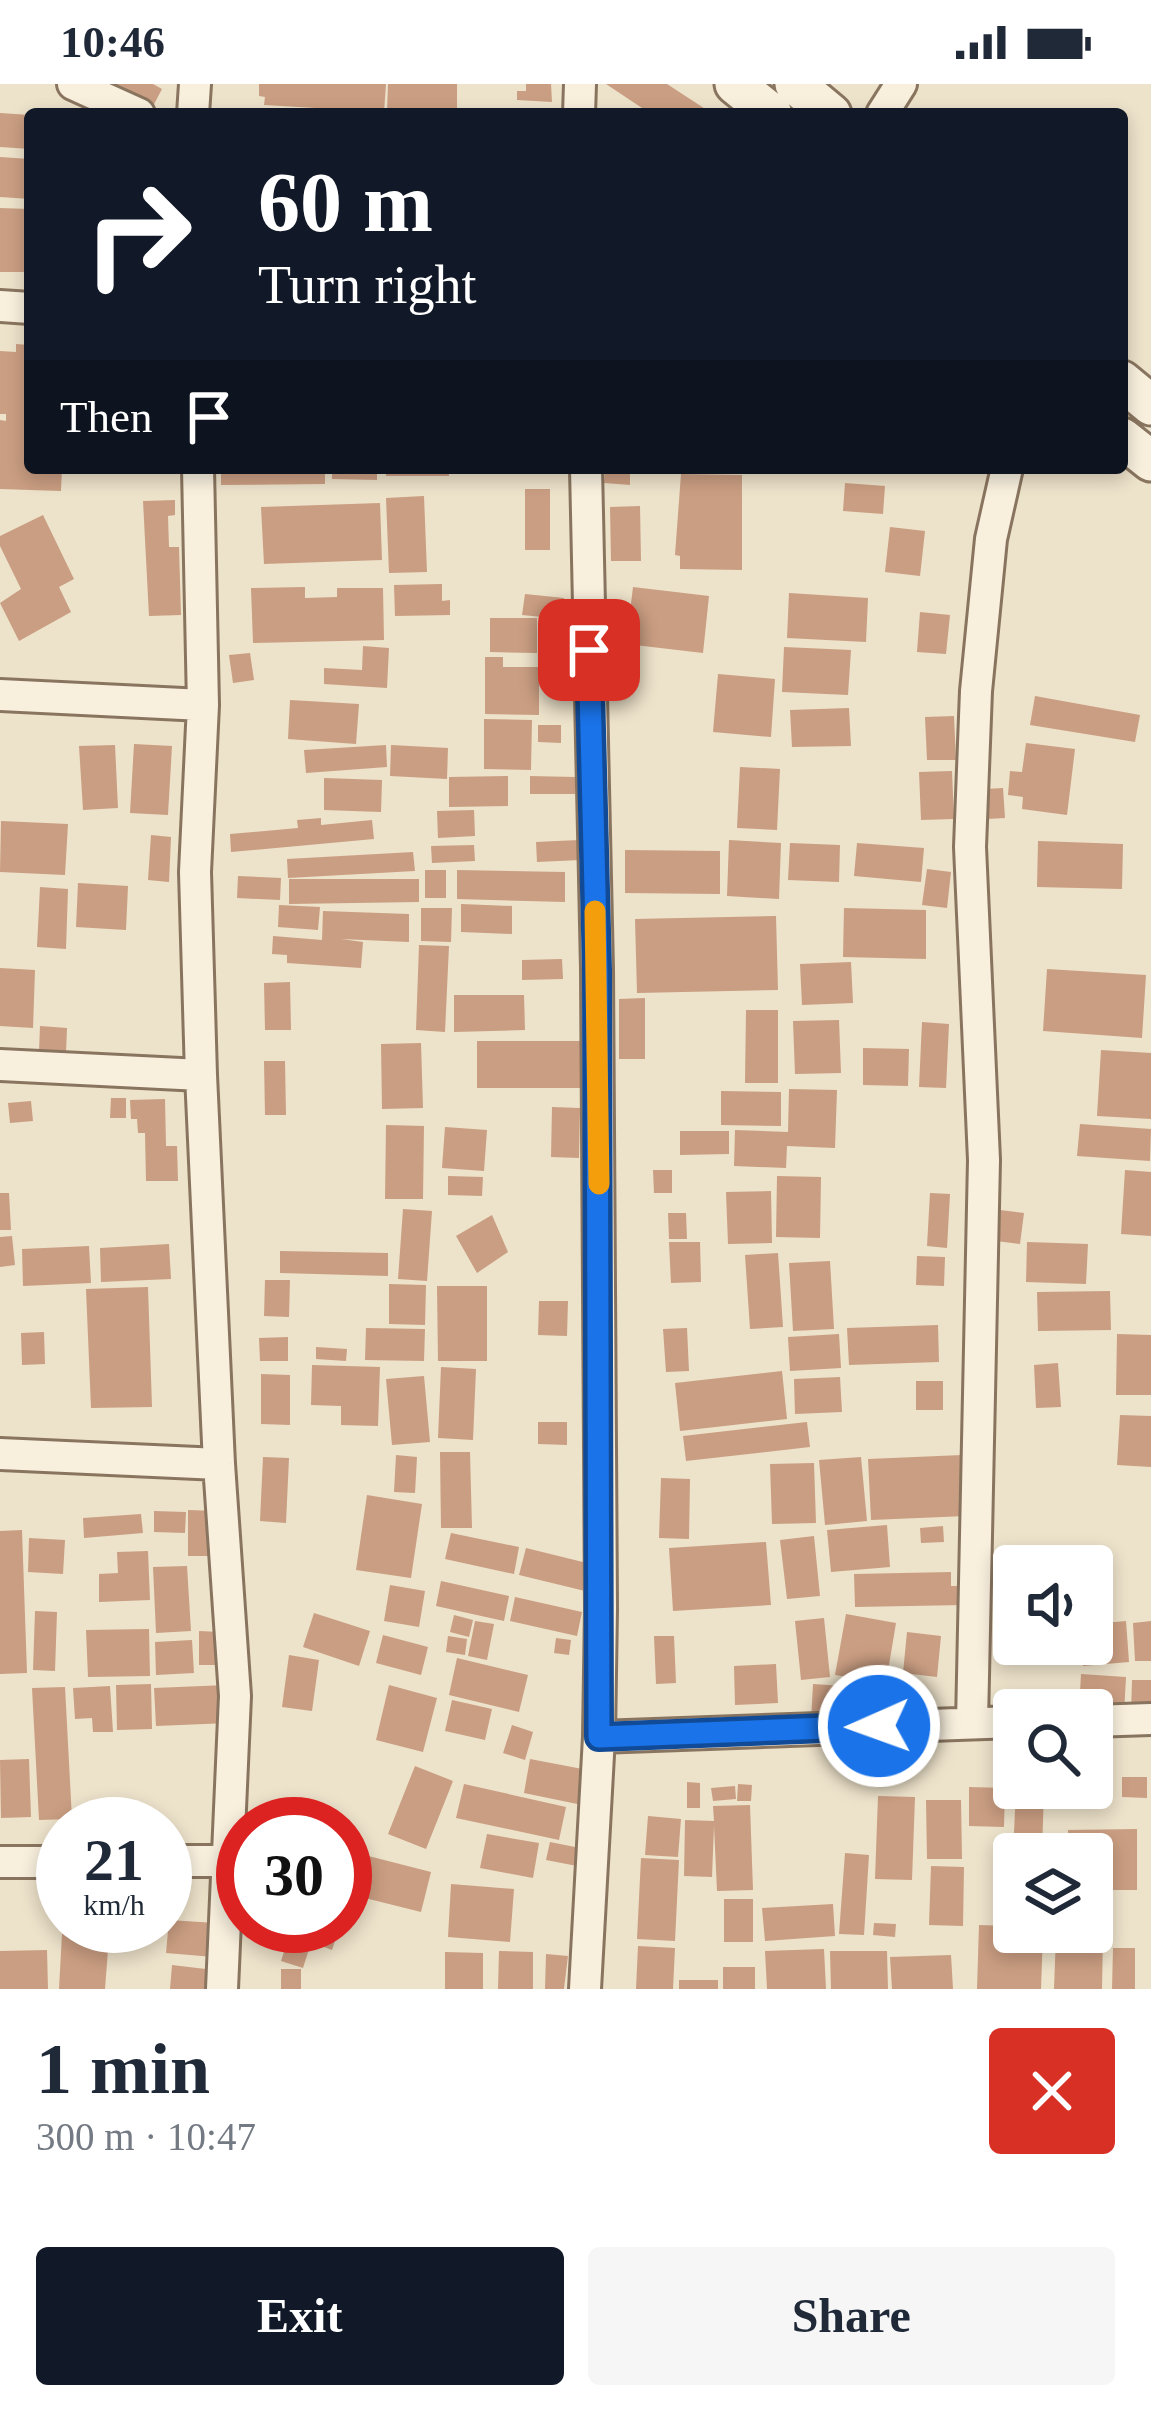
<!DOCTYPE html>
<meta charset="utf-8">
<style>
body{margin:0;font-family:"Times New Roman",serif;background:#f6f6f7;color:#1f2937;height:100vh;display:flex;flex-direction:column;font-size:45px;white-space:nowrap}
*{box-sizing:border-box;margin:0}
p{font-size:39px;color:#747a83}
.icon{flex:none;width:66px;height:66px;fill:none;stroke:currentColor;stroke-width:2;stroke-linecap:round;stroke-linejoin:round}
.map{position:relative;height:1905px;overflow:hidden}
.drawer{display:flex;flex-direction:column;background:#fff;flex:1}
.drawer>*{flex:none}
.hud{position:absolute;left:24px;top:24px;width:1104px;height:366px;border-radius:12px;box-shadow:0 6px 18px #0003;background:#111827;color:#fff;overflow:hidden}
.controls{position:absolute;left:993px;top:1461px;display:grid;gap:24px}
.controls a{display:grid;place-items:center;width:120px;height:120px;border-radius:12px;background:#fff;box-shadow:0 6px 18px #0003;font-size:60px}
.speed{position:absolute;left:36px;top:1713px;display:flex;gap:24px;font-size:60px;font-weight:700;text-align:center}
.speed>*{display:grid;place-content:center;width:156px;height:156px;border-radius:50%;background:#fff;box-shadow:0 6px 18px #0003;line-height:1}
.speed small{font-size:30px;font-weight:400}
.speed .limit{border:18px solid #d22;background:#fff;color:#111}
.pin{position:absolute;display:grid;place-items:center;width:102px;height:102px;color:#fff;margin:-51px;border-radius:24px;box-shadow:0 6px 18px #0006}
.me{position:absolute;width:132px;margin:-66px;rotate:268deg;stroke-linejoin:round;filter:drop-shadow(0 0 9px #0008)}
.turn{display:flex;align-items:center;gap:42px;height:252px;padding:0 36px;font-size:54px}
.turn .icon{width:156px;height:156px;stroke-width:2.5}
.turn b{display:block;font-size:84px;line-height:102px}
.then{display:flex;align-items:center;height:114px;padding:0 36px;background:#0003;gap:24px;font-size:45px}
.round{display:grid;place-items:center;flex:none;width:126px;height:126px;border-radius:12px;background:#f6f6f7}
.summary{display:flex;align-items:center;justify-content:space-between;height:204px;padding:0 36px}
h1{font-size:72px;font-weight:800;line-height:90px}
.action{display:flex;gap:24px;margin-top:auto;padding:24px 36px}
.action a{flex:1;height:138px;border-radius:12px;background:#111827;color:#fff;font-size:48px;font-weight:800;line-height:138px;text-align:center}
.action a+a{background:#f6f6f7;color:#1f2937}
.status{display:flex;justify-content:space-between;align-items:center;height:84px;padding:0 60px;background:#fff;direction:ltr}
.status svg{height:33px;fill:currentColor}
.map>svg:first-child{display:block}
.building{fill:#ca9e82}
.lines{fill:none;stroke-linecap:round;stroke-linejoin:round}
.minor-casing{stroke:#89755f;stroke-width:36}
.tertiary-casing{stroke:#89755f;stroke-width:45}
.minor{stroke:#f8efdd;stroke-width:30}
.tertiary{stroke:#f8efdd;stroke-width:39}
.route-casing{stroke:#114b97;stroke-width:30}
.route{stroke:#1a73e8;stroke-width:21}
.slow{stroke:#f59e0b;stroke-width:21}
</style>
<div class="status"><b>10:46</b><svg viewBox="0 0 49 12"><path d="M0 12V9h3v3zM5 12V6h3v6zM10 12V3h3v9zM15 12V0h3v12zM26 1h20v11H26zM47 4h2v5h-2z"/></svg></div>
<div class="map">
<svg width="1151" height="1905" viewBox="0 0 1151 1905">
<rect width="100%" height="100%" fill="#ede2ca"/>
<path class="building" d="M105,0H153L162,5L151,26Z
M259,0H386L384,28L264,21L265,13L259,12Z
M388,0H457V30L387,28Z
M526,0H551L552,18L517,16V7H526Z
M606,0H667L713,30H651Z
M239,24L293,26V30H238Z
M0,29L30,31V65L0,63Z
M0,73L30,75V115L0,113Z
M0,124L30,125V188H0Z
M16,260L30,261V384H62L61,407L0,405V336L6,337V330H0V267L16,268Z
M221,384H325V400L221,401Z
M332,384H377V396L332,395Z
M386,384H448L449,392H386Z
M605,384H630V401L604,399Z
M681,390L742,391V486L680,485V472L675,471Z
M845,399L885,402L883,430L843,427Z
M525,405H550V466H525Z
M424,412L427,488L389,489L386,414Z
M175,416V431L168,432L169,463H179L181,531L149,532L143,417Z
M380,419L382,476L264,480L261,423Z
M640,422L641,477H611L610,423Z
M43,431L74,495L59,503L71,528L19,557L0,519L21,505L0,462V452Z
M890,443L925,447L920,492L885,488Z
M442,500V517L450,516V531L395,532L394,501Z
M305,503V514L337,513V504H383L384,556L253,559L251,504Z
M633,503L709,512L703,569L626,560Z
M789,509L868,514L866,558L787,554Z
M525,510L564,514L562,535L522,531Z
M920,528L950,531L946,570L917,568Z
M490,534H537V569L490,568Z
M363,562L389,564L387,604L324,600V584L362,586Z
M784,563L851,566L848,611L782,608Z
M250,569L254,596L233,599L229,571Z
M485,573H503V583H539V631L485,630Z
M718,590L775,595L771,653L713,648Z
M1035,612L1140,631L1135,658L1030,641Z
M290,616L359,620L356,660L288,655Z
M849,624L851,662L792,663L790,626Z
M954,632L956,676H927L925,633Z
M484,635L532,636L531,686L484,685Z
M538,641H561V659L538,658Z
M1026,659L1075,665L1067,731L1022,725L1023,713L1008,711L1010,687L1022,688Z
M134,660L172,662L168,731L130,729Z
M115,661L118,724L83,726L79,662Z
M386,661L387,683L306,689L304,666Z
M391,661L448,664L447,695L390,692Z
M740,683L780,685L777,746L737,744Z
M952,687L954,735L921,736L919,688Z
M508,692V722L449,723V693Z
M530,692L575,693V710H530Z
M324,694L382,696L381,728L324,726Z
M1003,704L1005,734L987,735L985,705Z
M474,726L475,752L438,754L437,727Z
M321,734V741L372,736L374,755L231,768L230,750L298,744L297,736Z
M1,737L68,740L65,791L0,788Z
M151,751L171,753L169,798L148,796Z
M579,756L580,776L537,778L536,758Z
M729,756L781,759L779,815L727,812Z
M1038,757L1123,760L1122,805L1037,803Z
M790,759L840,761L839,798L788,796Z
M857,759L924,764L921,798L854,792Z
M474,761L475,777L432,779L431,762Z
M625,766L720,767V810L625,809Z
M413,768L415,787L288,794L287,775Z
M927,785L951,788L947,824L922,821Z
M425,786H446V814H425Z
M457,786L565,788V818L457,815Z
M238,792L281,794L280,816L237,814Z
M289,795H419V818L289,820Z
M78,799L128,802L126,846L76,843Z
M40,803L68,805L66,865L37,863Z
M461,820L512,822V850L461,848Z
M279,821L320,823L318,846L278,843Z
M421,824H452L451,858L421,857Z
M844,824L926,826V875L843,873Z
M323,827L409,830V858L341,855L363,858L361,884L287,879V871L272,870L273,852L322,856Z
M776,832L778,906L637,909L635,835Z
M419,861L449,862L445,948L416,946Z
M562,875L563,895L522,896V876Z
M851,878L853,919L802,921L800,880Z
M0,884L35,886L33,944L0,942Z
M1047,885L1146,891L1142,954L1043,947Z
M290,898L291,946H265L264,899Z
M454,911H524L525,946L454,948Z
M645,914V975H619V915Z
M746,926H778V999H745Z
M839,936L841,989L795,990L793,937Z
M922,938L949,940L946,1004L919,1003Z
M40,942L67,944L66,969L39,968Z
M477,957H580V1004H477Z
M421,959L423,1024L382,1025L381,960Z
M863,964L909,965L908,1002L863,1001Z
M1101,966L1151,969V1035L1097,1032Z
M264,977H285L286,1031H265Z
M789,1005L837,1006L835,1064L787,1062L786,1084L734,1082L735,1046L788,1048Z
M721,1007L781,1008V1042L721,1041Z
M111,1014H126V1034H110Z
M165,1015L166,1062H177L178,1097H146L145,1049H138L137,1035H131L130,1016Z
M31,1017L33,1037L10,1039L8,1019Z
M552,1023L580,1024L579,1074L551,1073Z
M1080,1040L1151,1045L1150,1077L1077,1072Z
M386,1041L424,1042L423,1115H385Z
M445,1043L487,1046L484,1087L442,1084Z
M680,1047H729V1070L680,1071Z
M653,1086H672V1109H654Z
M1125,1086L1151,1088V1152L1121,1150Z
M448,1092L483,1093L482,1112L448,1111Z
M777,1092L821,1093L820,1154L776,1153Z
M771,1107L772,1159L728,1160L726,1108Z
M0,1109H9L11,1146H0Z
M930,1109L950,1110L947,1164L927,1162Z
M403,1125L432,1127L427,1197L398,1195Z
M1000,1126L1024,1129L1020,1160L996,1157Z
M668,1129H686L687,1155H669Z
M492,1131L508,1168L477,1189L456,1152Z
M12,1152L15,1181L0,1183V1153Z
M669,1158H700L701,1198L671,1199Z
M1027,1158L1088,1160L1086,1200L1026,1198Z
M169,1160L171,1195L101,1198L100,1164Z
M89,1162L91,1199L23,1202L22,1165Z
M280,1167L388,1169V1192L280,1189Z
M778,1169L783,1243L750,1245L745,1171Z
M917,1172L945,1173L944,1202L916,1201Z
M830,1177L834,1245L793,1247L789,1179Z
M265,1196H290L289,1233L264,1232Z
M389,1200L426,1201L425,1241L389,1240Z
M437,1202H487V1277H438Z
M148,1203L152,1323L91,1324L86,1205Z
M1110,1207L1111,1246L1038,1247L1037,1208Z
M539,1217H568L567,1252L538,1251Z
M938,1241L939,1278L849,1281L847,1244Z
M366,1244L425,1245L424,1277L365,1276Z
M687,1244L689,1287L666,1288L663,1245Z
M44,1248L45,1280L22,1281L21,1249Z
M839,1250L841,1284L790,1287L788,1253Z
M1117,1250L1151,1251V1311H1116Z
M288,1253V1277H260L259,1254Z
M316,1263L347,1265L346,1277L316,1275Z
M1058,1279L1061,1323L1036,1324L1034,1281Z
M312,1281L380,1283L378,1342L341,1341V1322L311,1321Z
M441,1283L476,1285L473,1356L438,1354Z
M782,1287L787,1335L680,1347L675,1299Z
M261,1290L290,1291V1341L261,1340Z
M424,1292L430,1358L392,1361L386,1295Z
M840,1293L842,1328L795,1330L794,1295Z
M916,1297H943V1326H916Z
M1120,1331L1151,1332V1383L1117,1381Z
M538,1338H567V1361L538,1360Z
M807,1338L810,1363L686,1377L683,1352Z
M440,1368H470L472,1444H441Z
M396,1371L417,1373L415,1409L394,1408Z
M962,1371L966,1432L871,1436L868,1375Z
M263,1373L289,1374L286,1439L260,1437Z
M861,1373L867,1437L825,1441L819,1376Z
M814,1379L816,1439L772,1440L770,1380Z
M661,1394L690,1395L689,1455L659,1454Z
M367,1411L422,1420L411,1494L356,1486Z
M188,1426L217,1427L216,1472H188Z
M154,1427L186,1428L185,1449L154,1448Z
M141,1430L143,1449L84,1454L83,1434Z
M887,1441L890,1483L831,1488L827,1446Z
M943,1442L944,1458L921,1459L920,1444Z
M22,1446L27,1589L0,1590V1447Z
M451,1449L519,1463L514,1490L445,1475Z
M814,1452L820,1512L787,1515L780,1456Z
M29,1454L65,1456L63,1490L28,1488Z
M766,1458L771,1521L673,1527L669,1464Z
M526,1464L591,1480L585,1507L519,1491Z
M148,1467L150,1516L99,1518V1490L118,1489L117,1468Z
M187,1482L191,1547L156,1549L153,1483Z
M951,1488V1502H963V1521L855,1523L854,1490Z
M441,1497L509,1512L504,1537L436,1522Z
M390,1501L425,1507L419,1543L384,1537Z
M515,1513L582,1528L577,1552L510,1537Z
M35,1527L57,1528L55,1587L33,1586Z
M314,1529L370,1547L359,1582L303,1563Z
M846,1530L896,1539L886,1599L835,1591Z
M454,1531L473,1536L469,1553L450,1548Z
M824,1534L830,1593L801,1596L795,1537Z
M475,1537L494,1540L487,1576L468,1572Z
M1126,1537L1129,1578L1083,1582L1081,1560H1092V1540Z
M1151,1537V1577H1135L1133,1539Z
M149,1545L150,1592L88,1593L86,1546Z
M199,1547L220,1548L219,1581H199Z
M907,1548L941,1552L937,1593L903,1589Z
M383,1551L428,1563L421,1591L376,1579Z
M448,1552L467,1555L465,1571L446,1568Z
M654,1552H674L676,1599L656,1600Z
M556,1554L571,1556L569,1571L554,1569Z
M192,1556L194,1589L156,1591L155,1558Z
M289,1571L319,1576L312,1627L282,1623Z
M457,1574L528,1591L519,1628L449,1611Z
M776,1580L778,1619L735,1621L734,1582Z
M1081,1590L1126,1593L1124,1630L1079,1626Z
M1132,1596H1151V1630L1131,1629Z
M151,1600L152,1645L117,1646L116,1601Z
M813,1600L872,1604L869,1641L811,1637Z
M227,1601L229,1639L156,1642L154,1604Z
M389,1601L437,1614L423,1668L376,1656Z
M110,1602L113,1648H93L92,1634L75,1635L73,1604Z
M65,1603L72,1735L39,1736L32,1604Z
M452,1616L492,1625L485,1656L445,1647Z
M512,1641L533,1648L525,1676L503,1669Z
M29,1675L31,1733L1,1734L0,1676Z
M530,1675L593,1687L587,1722L524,1709Z
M415,1682L453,1697L426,1765L388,1750Z
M1122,1693H1147V1714L1122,1713Z
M687,1698L700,1699V1724H687Z
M464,1700L566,1723L559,1756L456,1734Z
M738,1700L752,1701L751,1717H737Z
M735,1702L736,1715L713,1717L711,1704Z
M969,1703L1005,1704L1004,1743L969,1742Z
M1016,1704H1044L1042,1770H1013Z
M878,1712L915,1713L912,1796L875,1795Z
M926,1716H961L962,1775H927Z
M750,1721L753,1806L717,1807L714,1742L712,1793L684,1792L685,1736L714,1737L713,1722Z
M648,1732L681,1735L678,1773L645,1771Z
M1137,1745V1806H1092V1770H1069L1068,1746Z
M487,1750L539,1759L533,1794L480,1784Z
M550,1758L580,1764L577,1782L546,1776Z
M345,1766L431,1788L421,1828L345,1809Z
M845,1769L869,1771L864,1851L839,1850Z
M641,1774L679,1776L675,1857L637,1855Z
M931,1782L964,1783L963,1842L929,1841Z
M451,1800L514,1805L510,1858L448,1853Z
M724,1815H753V1858H724Z
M833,1820L835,1852L765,1857L762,1824Z
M169,1836L216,1839L214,1873L166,1869Z
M1008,1838L1014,1839V1848H1043L1041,1905H977L979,1841L1008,1842Z
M874,1839L896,1840L895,1853L873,1851Z
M111,1842H160V1851L111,1847Z
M293,1842H340L332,1866L290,1850Z
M62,1850L109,1853L105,1905H59Z
M1056,1851L1103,1852L1102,1905H1054Z
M288,1855L310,1862L303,1884L281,1877Z
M638,1862L675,1864L673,1905H636Z
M1113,1864H1135V1905H1112Z
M824,1865L826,1905H767L765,1867Z
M47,1866L48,1905H0V1867Z
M499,1867L533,1868V1905H498Z
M830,1867H887L888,1905H831Z
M445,1868L483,1869V1905H445Z
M546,1870L568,1872L564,1905H545Z
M951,1871L953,1905H892L890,1873Z
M172,1881L214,1886L212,1905H170Z
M723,1883H755V1905H723Z
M281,1885H301V1905H281Z
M679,1896H718V1905H679Z"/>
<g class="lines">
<defs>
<path id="minor" d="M73,0L139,30
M193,30L195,0
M579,30L580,0
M882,30L901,0
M0,222L30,224
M198,384L203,621L195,788L201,991L219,1380L235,1612L222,1905
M0,611L203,621
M0,981L201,991
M0,1370L219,1380
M1092,1637L1151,1635
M972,1639L984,1076L970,763L976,607L991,455L1007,384
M599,1653L1014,1638
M165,1777H230
M0,1778H63
M585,1905L599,1653L601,1524L597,885L586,384"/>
<path id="tertiary" d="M735,0L772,30
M795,0L831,30
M1122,297L1151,321
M1122,354L1151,377"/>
</defs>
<use href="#minor" class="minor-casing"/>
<use href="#tertiary" class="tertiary-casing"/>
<use href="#minor" class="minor"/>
<use href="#tertiary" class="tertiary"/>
</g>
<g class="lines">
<defs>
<path id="route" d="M589,566L597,886L599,1653L879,1642"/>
</defs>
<use href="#route" class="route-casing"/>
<use href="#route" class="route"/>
<path class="slow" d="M595,827L599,1100"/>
</g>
</svg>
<div class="controls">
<a><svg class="icon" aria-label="sound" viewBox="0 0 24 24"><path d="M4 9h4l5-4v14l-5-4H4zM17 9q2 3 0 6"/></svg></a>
<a><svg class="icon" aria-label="search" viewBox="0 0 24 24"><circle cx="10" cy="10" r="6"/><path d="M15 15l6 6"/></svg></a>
<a><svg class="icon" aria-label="layers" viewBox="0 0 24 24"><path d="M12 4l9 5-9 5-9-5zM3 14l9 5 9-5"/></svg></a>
</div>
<div class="speed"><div>21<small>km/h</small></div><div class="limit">30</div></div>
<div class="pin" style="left:589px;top:566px;background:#d93025"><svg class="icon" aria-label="arrive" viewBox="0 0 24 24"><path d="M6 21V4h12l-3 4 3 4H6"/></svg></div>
<svg class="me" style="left:879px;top:1642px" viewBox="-20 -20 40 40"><circle r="17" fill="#1a73e8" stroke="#fff" stroke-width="3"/><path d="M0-11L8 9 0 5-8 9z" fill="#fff"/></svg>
<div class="hud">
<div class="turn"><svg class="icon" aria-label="right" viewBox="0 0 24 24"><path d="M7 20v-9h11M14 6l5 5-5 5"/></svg><div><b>60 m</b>Turn right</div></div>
<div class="then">Then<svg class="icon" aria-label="arrive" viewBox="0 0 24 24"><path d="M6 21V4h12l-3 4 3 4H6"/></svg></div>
</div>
</div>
<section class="drawer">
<div class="summary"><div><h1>1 min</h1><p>300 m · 10:47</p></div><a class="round" style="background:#d93025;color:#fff"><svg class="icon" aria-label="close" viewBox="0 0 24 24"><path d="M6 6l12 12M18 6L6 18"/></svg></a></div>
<div class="action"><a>Exit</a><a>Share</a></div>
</section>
